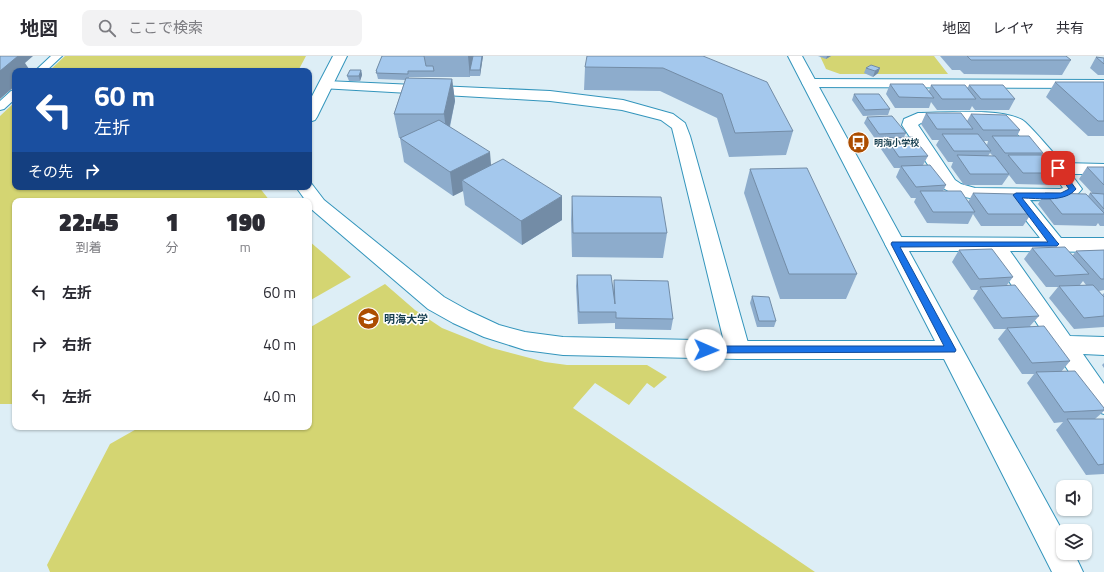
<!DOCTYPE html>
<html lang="ja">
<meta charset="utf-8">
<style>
body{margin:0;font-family:"Titillium Web","Noto Sans JP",sans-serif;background:#f2f2f3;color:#2b2b33;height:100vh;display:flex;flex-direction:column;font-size:15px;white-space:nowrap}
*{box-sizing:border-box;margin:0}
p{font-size:13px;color:#7c7c81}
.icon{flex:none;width:22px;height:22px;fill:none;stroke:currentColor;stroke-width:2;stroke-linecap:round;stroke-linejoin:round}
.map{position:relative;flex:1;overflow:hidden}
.panel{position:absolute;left:12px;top:142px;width:300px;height:232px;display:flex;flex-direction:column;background:#fff;border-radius:8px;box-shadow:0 1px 3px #0004}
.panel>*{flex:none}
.banner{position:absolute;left:12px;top:12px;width:300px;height:122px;border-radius:8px;box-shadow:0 1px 3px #0004;background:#1a4fa0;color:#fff;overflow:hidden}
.buttons{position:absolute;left:1056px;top:424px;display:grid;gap:8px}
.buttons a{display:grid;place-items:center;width:36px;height:36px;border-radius:8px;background:#fff;box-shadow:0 1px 3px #0004;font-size:20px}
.pin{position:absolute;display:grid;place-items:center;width:34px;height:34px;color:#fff;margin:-17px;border-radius:8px;box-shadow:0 2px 6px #0006}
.me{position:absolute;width:44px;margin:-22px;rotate:91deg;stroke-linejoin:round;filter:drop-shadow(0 0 3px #0008)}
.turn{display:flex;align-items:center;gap:14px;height:84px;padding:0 16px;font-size:18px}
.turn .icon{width:52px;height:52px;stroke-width:2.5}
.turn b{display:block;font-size:28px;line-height:34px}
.then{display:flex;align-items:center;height:38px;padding:0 16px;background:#0003;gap:8px;font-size:15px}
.eta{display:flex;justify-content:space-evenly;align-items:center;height:68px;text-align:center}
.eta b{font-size:24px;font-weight:800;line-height:28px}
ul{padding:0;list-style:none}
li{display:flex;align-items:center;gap:12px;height:52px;padding:0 16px}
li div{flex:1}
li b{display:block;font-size:15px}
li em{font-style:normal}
header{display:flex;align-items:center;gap:24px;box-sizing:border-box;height:56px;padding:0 20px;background:#fff;border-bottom:1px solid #e1e1e2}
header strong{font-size:19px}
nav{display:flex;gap:22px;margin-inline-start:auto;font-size:14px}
.search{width:280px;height:36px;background:#f2f2f3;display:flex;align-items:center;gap:10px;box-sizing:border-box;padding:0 14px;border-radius:8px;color:#7c7c81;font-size:15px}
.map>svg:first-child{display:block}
.green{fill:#d4d572}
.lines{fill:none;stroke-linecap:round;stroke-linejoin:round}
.service-casing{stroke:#3395bc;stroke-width:2}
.minor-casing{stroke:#3395bc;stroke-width:2}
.tertiary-casing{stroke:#3395bc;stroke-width:2}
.service{fill:#fff;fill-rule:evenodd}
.minor{fill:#fff;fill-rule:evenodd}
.tertiary{fill:#fff;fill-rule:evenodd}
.wall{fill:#8daccc;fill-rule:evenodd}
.shaded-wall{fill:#738ca6}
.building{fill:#a4c8ed;stroke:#738ca6}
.route{fill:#1a73e8;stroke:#114b97}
.labels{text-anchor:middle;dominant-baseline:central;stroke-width:3;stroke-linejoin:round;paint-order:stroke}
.far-poi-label{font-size:9px;font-weight:bold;fill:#153d4e;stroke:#fff;text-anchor:start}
.poi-label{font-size:11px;font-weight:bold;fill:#153d4e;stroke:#fff;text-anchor:start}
</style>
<header>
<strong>地図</strong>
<div class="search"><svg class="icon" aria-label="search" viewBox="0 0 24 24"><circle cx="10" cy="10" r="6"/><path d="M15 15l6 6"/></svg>ここで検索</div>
<nav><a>地図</a><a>レイヤ</a><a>共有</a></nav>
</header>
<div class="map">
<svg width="1104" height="516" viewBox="0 0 1104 516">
<rect width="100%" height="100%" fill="#ddeef6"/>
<path class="green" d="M65,0H306L298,15H49Z
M820,0H934L948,18H840L826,13Z
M15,46V131H259L270,145H15V348H0V60Z
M309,185L351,221L309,245Z
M385,228L415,254L442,272L492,292L545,306L567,309H647L667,321L654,332L647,327L629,349L595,327L573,352L815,516H50L47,509L110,388L140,371H309V272Z"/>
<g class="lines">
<defs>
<path id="service" d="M51,0H62L46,15H35Z
M15,34V43L4,53L0,54V45L11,35Z"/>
<path id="minor" d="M809,23L1104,24V32L809,31L804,30L802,27L804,24Z
M326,25L550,35L623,44L673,58L685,67L690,80L750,294L746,300L738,303L730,300L726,294L674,80L672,72L661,64L622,54L550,45L321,32L319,29L321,26Z
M918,57C943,57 1006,51 1025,66C1038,78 1050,94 1063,107L1104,108V118H1071L1082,133C1071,149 1047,144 1030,144L1061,182H1104V196L1010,195L1070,280L1104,281V299L1083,298L1104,328V358L1095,355L989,195H895L888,193L885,188L888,183L895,181L1040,182L1010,144C987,144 963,145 943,132L902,69L904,63ZM921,67H997L1006,69L1013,73L1052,116L1063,132L1060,133L975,132L961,128L955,124L918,69Z"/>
<path id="tertiary" d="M333,0H347L317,61L315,64L309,66V46Z
M788,0H802L1063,476V497H1074L1083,516H1052L944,303H738L563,299L525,294L484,281L453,267L428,253L310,152L309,145H306L296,131H309V127H311L324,144L444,241L469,255L499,269L525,276L563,281L738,285H935Z"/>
</defs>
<use href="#service" class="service-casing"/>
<use href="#minor" class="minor-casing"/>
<use href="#tertiary" class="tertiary-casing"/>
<use href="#service" class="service"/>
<use href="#minor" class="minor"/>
<use href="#tertiary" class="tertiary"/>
</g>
<path class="wall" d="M382,0H483L480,20H470V19V21H409V22L452,23L455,45L450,71L491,109L562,164L522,189L465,149L463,135L453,140L404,106L400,82H402H399L394,58L405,24L378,23L376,15Z
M703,0L793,75L786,99L729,101L717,62L660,35L584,34L585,11Z
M818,0H831L826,3Z
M940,0H1066L1071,4L1062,19L964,18L960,14H952Z
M1096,1L1104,2V19H1098L1090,12Z
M866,12H880L878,17L873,21L864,17Z
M361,14L362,19L360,25H349L347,20Z
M1055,26H1104V80H1088L1046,41Z
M890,28L929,35L931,29L967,33L969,29L1015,43L1009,54H975L972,50L970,54H937L931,46L929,52H895L886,38Z
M854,38L890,53L888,59L863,60L852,44Z
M926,57L967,65L971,58L1020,74L1017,80L1043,97L1042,99L1062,117L1055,129L1016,128L1009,119L1002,129H964L951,111L953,106H948L936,89L939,84H932L921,68ZM984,85H988L987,89ZM990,97L993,100H988Z
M867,61L906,77L904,81L928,100L923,109L946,129L943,135L968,146L973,137L1031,158L1023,170H981L973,158L968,168L927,167L914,146L916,142H911L896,121L900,112H894L881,93L885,84H876L864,67Z
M1087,111H1104V170H1100L1098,167L1096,170L1054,169L1038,148L1045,137L1088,140L1090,137L1093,138L1079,123Z
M750,113L857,218L846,243H780L744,137Z
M572,140L667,177L663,202L572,201L571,164Z
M1032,192L1073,199L1076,195L1104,194V234L1099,235L1102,239L1104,237V271L1074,273L1049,242L1058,231H1046L1024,203ZM1083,225L1086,229H1080Z
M959,194L1013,221L1007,229L1039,260L1030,270L1070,305L1061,316L1104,352V355L1095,363H1104V418L1086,419L1056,374L1063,366L1054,367L1027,327L1034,318H1022L998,283L1006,273H994L973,242L978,234H971L952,206Z
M577,219L613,235L614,224L673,263L671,274L615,273V267L578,268L576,230Z
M752,240L776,265L774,271H757L750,247Z
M1104,307V312L1102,309Z"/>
<path class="shaded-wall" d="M8,0H33L25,7L29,13L28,15H15V30L0,43V15Z
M468,0H474L470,14V21Z
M482,0H483L480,20V14Z
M827,0H831L826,3Z
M880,12L878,17L873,21L875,15Z
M361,14L362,19L360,25L359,20Z
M452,23L455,45L447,82L444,58Z
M490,96L492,120L462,124L463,135L453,140L450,116Z
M562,140V164L522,189L521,165Z"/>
<path class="building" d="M0,0H18L0,15Z
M382,0H424L426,10H433L434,15H408V18L376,17L377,15H376Z
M473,0H482L480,14H470Z
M587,0H703L767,26L793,75L735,77L722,38L663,12L585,11Z
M967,0H1066L1071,4H971Z
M1096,1L1104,2V8Z
M871,9L880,12L875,15L866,12Z
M350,14H361L359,20H347Z
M406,22L452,23L444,58H394Z
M1055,26H1104V65H1098Z
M890,28H923L934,42L899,41Z
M931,29H965L976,43H942Z
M969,29H1003L1015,43H981Z
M854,38H879L890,53L865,54Z
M926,57H961L973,73H937Z
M971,58L1006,59L1020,74H983Z
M892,60L906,77L879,78L867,61Z
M439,64L490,96L450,116L400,82Z
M942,78H978L991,95H954Z
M992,80H1029L1043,97H1005Z
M913,81L928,100L899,101L886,82Z
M957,99L995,100L1009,118H970Z
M1008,99H1046L1062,117H1023Z
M503,103L562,140L521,165L462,124Z
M930,109L946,129L916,131L901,110Z
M1087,111H1104V129Z
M807,112L857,218H789L750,113Z
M920,135H961L975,156H933Z
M973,137L1015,138L1031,158H988Z
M1045,137L1086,138L1104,157V158H1062Z
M1090,137L1104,138V153Z
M572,140L661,141L667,177H573Z
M1065,191L1089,218L1055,220L1032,192Z
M992,193L1013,221L979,223L959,194Z
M1104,194V223H1101L1076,195Z
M577,219H611L615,248L614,224L668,225L673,263L616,262V256H579Z
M1015,229L1039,260L1002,262L980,231Z
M1093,229L1104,241V260L1084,262L1059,230Z
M752,240L769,241L776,265H759Z
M1044,270L1070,305L1032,307L1007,272Z
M1075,315L1104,352V354L1064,356L1036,316Z
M1067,363H1104V408L1098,409Z"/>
<path class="route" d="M1058,110L1060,111L1076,133C1065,147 1038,142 1022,142L1057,186L1059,188L1057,190L900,191L956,294L955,296L706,297L702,296L701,294L702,291L706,290H944L891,188L892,186H1048L1013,139L1016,137H1061L1069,133L1054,112Z"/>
<defs>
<symbol id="bus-disc" viewBox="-11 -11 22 22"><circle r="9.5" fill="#ac4d00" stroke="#fff"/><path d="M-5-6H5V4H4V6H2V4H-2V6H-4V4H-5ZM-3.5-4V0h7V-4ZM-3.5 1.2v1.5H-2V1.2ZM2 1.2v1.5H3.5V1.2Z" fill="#fff"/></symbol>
<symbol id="university-disc" viewBox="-11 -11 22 22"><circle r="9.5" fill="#ac4d00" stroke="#fff"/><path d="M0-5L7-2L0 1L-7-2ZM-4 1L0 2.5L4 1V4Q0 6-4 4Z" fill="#fff"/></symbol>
</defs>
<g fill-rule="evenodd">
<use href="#bus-disc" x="846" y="74" width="25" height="25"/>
<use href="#university-disc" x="356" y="250" width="25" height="25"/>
</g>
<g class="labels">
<g class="far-poi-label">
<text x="874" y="86">明海小学校</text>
</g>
<g class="poi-label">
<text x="384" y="263">明海大学</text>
</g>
</g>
</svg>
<div class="buttons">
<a><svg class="icon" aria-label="sound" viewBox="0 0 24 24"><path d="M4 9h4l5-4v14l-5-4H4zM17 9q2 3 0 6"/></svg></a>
<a><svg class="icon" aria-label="layers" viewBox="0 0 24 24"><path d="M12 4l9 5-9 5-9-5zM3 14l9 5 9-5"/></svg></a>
</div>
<div class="pin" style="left:1058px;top:112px;background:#d93025"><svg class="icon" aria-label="arrive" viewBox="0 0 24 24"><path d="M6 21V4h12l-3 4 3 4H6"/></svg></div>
<svg class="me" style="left:706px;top:294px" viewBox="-20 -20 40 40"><circle r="19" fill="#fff"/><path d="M0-13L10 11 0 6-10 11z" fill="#1a73e8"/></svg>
<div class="banner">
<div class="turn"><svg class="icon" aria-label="left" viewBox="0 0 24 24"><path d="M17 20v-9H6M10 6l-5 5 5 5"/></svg><div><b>60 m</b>左折</div></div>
<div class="then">その先<svg class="icon" aria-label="right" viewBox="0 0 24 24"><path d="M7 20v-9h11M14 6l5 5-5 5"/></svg></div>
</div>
<section class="panel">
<div class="eta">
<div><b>22:45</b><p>到着</p></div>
<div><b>1</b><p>分</p></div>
<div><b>190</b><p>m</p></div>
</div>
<ul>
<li><svg class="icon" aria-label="left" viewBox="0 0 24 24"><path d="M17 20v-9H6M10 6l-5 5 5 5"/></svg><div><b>左折</b></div><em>60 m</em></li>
<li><svg class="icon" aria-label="right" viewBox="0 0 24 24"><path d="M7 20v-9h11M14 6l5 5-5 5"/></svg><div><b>右折</b></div><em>40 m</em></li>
<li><svg class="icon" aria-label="left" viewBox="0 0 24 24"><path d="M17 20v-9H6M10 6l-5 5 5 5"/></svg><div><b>左折</b></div><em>40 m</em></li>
</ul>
</section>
</div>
